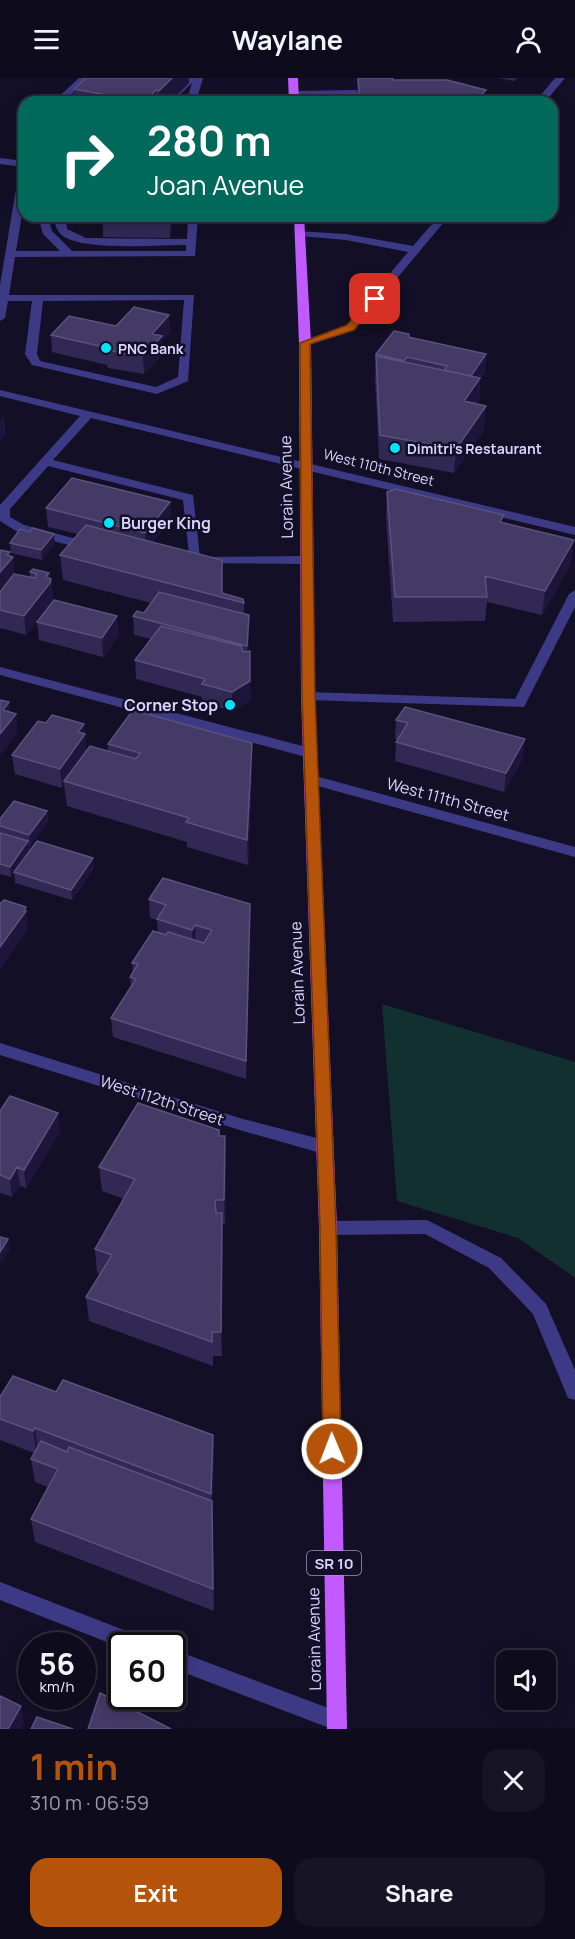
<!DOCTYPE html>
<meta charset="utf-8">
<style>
body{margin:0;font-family:Manrope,sans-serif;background:#171425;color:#f1f3f6;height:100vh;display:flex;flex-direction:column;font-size:22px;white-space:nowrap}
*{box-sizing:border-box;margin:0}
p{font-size:20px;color:#9b9ba3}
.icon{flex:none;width:33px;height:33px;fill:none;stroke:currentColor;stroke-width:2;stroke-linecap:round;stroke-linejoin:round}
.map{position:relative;height:1651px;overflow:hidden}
.sheet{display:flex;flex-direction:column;background:#0e0b1c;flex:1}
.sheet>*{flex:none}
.banner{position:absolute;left:18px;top:18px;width:540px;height:126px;border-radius:18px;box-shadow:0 3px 15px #0003,0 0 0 2px #2e2b3b;background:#00695c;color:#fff;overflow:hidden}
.fabs{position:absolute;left:496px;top:1572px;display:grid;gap:12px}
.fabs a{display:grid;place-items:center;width:60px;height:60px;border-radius:12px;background:#0e0b1c;box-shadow:0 3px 15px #0003,0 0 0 2px #2e2b3b;font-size:30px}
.speed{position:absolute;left:18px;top:1554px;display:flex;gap:12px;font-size:30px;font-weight:700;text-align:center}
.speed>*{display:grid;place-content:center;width:78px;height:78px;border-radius:50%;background:#0e0b1c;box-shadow:0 3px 15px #0003,0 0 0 2px #2e2b3b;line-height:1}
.speed small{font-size:15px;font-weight:400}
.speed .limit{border:3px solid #111;border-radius:9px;background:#fff;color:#111}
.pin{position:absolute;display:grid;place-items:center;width:51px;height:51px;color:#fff;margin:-26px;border-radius:12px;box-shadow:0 3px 9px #0006}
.me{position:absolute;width:66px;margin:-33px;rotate:359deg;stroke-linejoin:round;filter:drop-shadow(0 0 4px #0008)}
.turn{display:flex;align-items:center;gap:21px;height:126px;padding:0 30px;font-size:27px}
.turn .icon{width:78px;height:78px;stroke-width:2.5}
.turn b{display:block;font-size:42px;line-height:51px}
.round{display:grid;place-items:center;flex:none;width:63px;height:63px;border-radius:18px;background:#171425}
.overview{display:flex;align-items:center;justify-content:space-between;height:102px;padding:0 30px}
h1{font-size:36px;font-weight:700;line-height:45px;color:#b45309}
.action{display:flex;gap:12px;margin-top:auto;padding:12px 30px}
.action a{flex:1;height:69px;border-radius:18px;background:#b45309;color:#fff;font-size:24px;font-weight:700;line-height:69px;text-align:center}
.action a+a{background:#171425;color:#f1f3f6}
header{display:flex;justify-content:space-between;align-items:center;height:78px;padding:0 30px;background:#0e0b1c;font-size:27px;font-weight:700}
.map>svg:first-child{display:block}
.green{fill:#12302f}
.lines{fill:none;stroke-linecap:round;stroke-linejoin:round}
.minor{fill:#3d3a85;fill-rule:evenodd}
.major{fill:#c25bff;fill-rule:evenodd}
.wall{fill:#312854}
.shaded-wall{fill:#1d163a}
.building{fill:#433a66;stroke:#5a527e;stroke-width:1.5}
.route{fill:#b45309;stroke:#753606;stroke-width:1.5}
.poi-dot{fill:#00e5ff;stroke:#130f26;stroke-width:2}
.labels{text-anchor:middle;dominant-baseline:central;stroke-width:5;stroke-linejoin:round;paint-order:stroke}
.far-poi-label{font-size:14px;font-weight:bold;fill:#d9d4ff;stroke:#130f26;text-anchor:start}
.far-street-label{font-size:14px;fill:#d9d4ff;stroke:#130f26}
.shield{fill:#130f26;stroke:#9e99be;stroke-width:1.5}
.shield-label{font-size:15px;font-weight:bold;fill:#d9d4ff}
.street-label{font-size:16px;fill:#d9d4ff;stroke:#130f26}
.poi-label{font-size:16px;font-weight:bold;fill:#d9d4ff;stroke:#130f26;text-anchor:start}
</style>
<header><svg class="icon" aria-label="menu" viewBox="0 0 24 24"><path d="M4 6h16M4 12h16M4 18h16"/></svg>Waylane<svg class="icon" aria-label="person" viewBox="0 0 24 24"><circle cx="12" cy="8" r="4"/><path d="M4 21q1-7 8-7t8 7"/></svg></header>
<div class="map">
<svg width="575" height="1651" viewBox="0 0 575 1651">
<rect width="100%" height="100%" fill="#130f26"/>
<path class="green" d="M382,926L575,984V1200L518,1160L397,1123Z"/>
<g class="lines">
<path class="minor" d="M79,0H89L63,24H53Z
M93,0H103L79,24H69Z
M187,0H203L196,24H186L192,5L172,24H162Z
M555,0H565L545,24H535Z
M293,13L356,12L361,15L356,18H290L288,16Z
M0,80L24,83V89L0,86Z
M24,90V124L16,173H60L43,156L40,145L47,138H65L67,151L86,160L187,161L188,138H198L195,178L15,179L9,217H194L188,303L157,316L32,287L25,276L32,223H8L5,240L0,243V207L19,93ZM55,142C55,149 58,154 63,158C84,173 159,167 186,167V173H72L52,153L50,146ZM184,222L178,299L156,309L40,283L37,276L43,223Z
M439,138H449L354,252L309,267H301V263L346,248L408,174L346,162L300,158L295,155L296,153L346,156L413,168Z
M0,312L575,449V457L91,340L53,382L193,417L200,479L308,478L314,482L308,486L190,485L183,422L48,388L10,431V439L24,447L95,466L97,469L91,473L87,472L16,453L0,443V427L80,338L0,318Z
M575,512V529L524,629L308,622L301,618L308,614L515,621L569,516Z
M0,589L310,670L317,675L310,680L0,597Z
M312,697L575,769V779L307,705L305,702L307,699Z
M0,965L243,1041L324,1062L330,1064L332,1069L330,1074L324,1076L243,1053L0,977Z
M427,1142L501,1180L546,1226L575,1292V1322L568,1320L533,1236L489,1190L425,1156L328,1157L322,1155L319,1150L322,1145L328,1143Z
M0,1504L147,1561L150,1568H122V1570L0,1522Z
M172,1571L344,1636L347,1643L344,1650L332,1651L172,1590Z"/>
<path class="major" d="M288,0H298L299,24H289Z
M294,138H304L311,265L315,618L337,1150L347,1651H327L319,1150L301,618L299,265Z"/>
</g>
<path class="wall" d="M86,0H189V5L170,24H75L74,11Z
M357,0H393V2L485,24H358Z
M498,0H517L514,3Z
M103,138H173L170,160L103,159Z
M116,248L170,254L162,263L163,276L144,296L108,290L107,287L52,274L51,257Z
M409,256V259L486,276L485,294L480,301L479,323L477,326L484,352L454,395L379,381L375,301L376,276Z
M387,414L503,445L571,486L542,537L487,524L485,543L393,544L386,438Z
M170,424L171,442L153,464L223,515L244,525V536L249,556L248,574L251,622L232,633L203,625L202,619L136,601L135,582L151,561L134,557L133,538L144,535L151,525L63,502L60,477L78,456L48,449L46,430Z
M10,465L55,466L42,482L11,475Z
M0,472L13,479L14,496L30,499V494L49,495L50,500L51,501L53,519L52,524L26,557L0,550Z
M37,544L119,557L103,579L39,562Z
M396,642L523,680L504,714L395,683L396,664L398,661H395Z
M84,656L86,673H108V666L252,665V690L248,787L187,769V764L67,728L64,706L62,710L15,696L12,677Z
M47,733L48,743L30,768H29L30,773L94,790L72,822L15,805L14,795L11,799L0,796V741Z
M149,821L250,845L246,1001L113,959L111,940L131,908L130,899L133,895L132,885L158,855L157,842L150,840Z
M0,1033L58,1035L60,1054L26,1110L20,1108L12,1119L0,1115Z
M220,1058L226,1083L225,1146H222V1278H213V1288L89,1243L86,1219L100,1196L97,1195L95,1171L124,1121L102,1113L99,1089Z
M56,1314L213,1357L214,1380L212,1428L214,1533L35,1464L31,1441L48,1409L35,1404L31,1381L34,1375L0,1362V1319Z"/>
<path class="shaded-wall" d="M172,0H189V5L170,24H159V13Z
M156,12V24H145Z
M486,12L485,24H475Z
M170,138H173L170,160Z
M169,237L170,254L162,263L163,276L144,296L143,278L152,256Z
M486,276L485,294L480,301L479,323L463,347L464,323L471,298Z
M486,328L484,352L454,395L456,371Z
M4,338L6,356L0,362V342Z
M170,424L171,442L146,473L145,455Z
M54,456L55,466L42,482L41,472Z
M574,462L571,486L542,537L545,513Z
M10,474L11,481L13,479L15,497L0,515V494L7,477Z
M49,495L50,505L51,501L53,519L52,524L26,557L24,538L46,499Z
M249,537V556L248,586L247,568Z
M117,538L119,557L103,579L102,560Z
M250,603L251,622L232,633V614Z
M9,624L11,642L16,636L18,655L0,678V656L3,632Z
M84,646L87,675L64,703V706L62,710L60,691L78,654Z
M525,661L523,680L504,714L506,695Z
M252,665V690L248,787L247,762Z
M47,733L48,743L30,768L29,757Z
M28,763L30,774L11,799L10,789Z
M93,780L94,790L72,822L71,812Z
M250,826V845L246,1001V983Z
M26,829L28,852L0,892V869Z
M195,847L196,866L193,871L192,852Z
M58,1035L60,1054L26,1110L24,1092Z
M225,1058L226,1083L225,1146L224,1122Z
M17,1089L20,1108L12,1119L10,1101Z
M222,1135L223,1159L222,1278L221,1254Z
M8,1161L10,1172L0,1186V1174Z
M35,1350L38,1373L37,1376L33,1353Z
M213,1357L214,1380L212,1428L214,1533L211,1416Z
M21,1628L24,1644L21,1651H8Z"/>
<path class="building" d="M86,0H172L159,13L156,12L145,24L74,11Z
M358,0H393V2H447L486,12L475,24H360Z
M103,138H170V142H102Z
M134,229L169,237L152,256L162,258L143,278L106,272L108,270L51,257L69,238L116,248Z
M394,253L409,256L408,259L486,276L471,298L444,292L447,288L407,279L404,283L376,276Z
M376,278L480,300L464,323L486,328L456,371L380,357Z
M72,400L170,424L145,455L46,430Z
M395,411L504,437L500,444L574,462L545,513L485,498L487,519H395L387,414Z
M86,447L222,482V515L243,521L244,525L60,477Z
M33,450L54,456L41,472L10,465L20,451L30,454Z
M0,472L10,474L7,477L13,479L0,494Z
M33,491L49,495L46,499L51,501L50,505L24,538L0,532V514L14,496L35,500L37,496L30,494Z
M159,514L249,537L247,568L133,538L137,533L144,535Z
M54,522L117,538L102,560L37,544Z
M161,548L241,568L243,574L250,573V603L232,614L202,606L205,601L135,582Z
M0,622L9,624L3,632L16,636L0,656Z
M405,629L525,661L506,695L396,664L408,645L396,642Z
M133,632L252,665L247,762L186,744L189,740L64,703L90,668L136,681L140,675L108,666Z
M52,637L84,646L78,654L85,656L60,691L12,677L38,643L46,645Z
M14,723L47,733L29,757L0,748V741Z
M0,755L28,763L10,789L0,786Z
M37,763L93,780L71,812L14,794Z
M163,800L250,826L246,983L111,940L136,901L130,899L138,886L132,885L153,853L166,857L168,854L204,865L212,852L195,847L192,852L157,841L166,827L149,821Z
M4,822L26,829L24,833H26L0,869V825H1Z
M10,1018L58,1035L24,1092L17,1089L10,1101L0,1097V1033Z
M138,1025L219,1052V1058H225L224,1122H215L216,1135H222L221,1254H212V1264L86,1219L112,1177L95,1171L135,1101L99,1089Z
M0,1159L8,1161L0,1174Z
M13,1298L56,1314L63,1302L213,1357L211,1416L35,1350L33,1353L0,1341V1319Z
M41,1363L67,1374L69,1369L212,1423L213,1511L31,1441L58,1391L31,1381Z
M100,1615L171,1651H88Z
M0,1618L21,1628L8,1651H0Z
M37,1639L73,1651H31Z"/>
<path class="route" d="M371,219L380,221L354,252L310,266L315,618L336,1150L341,1371L338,1377L332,1379L326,1377L323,1371L320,1150L302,618L300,265L347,247Z"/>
<g class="poi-dot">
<circle cx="106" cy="270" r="6"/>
<circle cx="395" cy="370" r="6"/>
<circle cx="109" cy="445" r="6"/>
<circle cx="230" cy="627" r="6"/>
</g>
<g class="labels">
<g class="far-poi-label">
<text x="118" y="270">PNC Bank</text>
<text x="407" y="370">Dimitri's Restaurant</text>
</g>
<g class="far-street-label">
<text transform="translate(379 389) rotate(14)">West 110th Street</text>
</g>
<rect class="shield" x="307" y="1473" width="54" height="24" rx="4.5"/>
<g class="shield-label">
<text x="334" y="1485">SR 10</text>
</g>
<g class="street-label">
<text transform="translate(286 409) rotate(-91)">Lorain Avenue</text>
<text transform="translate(448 721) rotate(15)">West 111th Street</text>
<text transform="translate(297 895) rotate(-92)">Lorain Avenue</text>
<text transform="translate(162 1022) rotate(18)">West 112th Street</text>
<text transform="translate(314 1561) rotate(-91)">Lorain Avenue</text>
</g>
<g class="poi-label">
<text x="121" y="445">Burger King</text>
<text x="218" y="627" text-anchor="end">Corner Stop</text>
</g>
</g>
</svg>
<div class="fabs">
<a><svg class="icon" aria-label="sound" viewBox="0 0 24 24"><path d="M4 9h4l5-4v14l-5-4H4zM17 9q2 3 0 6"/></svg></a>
</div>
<div class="speed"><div>56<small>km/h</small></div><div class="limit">60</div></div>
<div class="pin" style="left:375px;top:221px;background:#d93025"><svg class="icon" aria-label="arrive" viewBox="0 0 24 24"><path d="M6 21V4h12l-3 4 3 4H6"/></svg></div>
<svg class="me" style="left:332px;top:1371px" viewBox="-20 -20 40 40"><circle r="17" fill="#b45309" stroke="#fff" stroke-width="3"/><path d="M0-11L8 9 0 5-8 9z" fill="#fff"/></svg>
<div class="banner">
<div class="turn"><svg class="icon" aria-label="right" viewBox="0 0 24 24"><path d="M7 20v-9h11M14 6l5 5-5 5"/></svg><div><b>280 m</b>Joan Avenue</div></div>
</div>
</div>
<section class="sheet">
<div class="overview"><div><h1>1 min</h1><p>310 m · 06:59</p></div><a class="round"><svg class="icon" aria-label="close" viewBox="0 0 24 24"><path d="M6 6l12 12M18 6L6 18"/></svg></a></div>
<div class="action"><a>Exit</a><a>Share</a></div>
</section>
